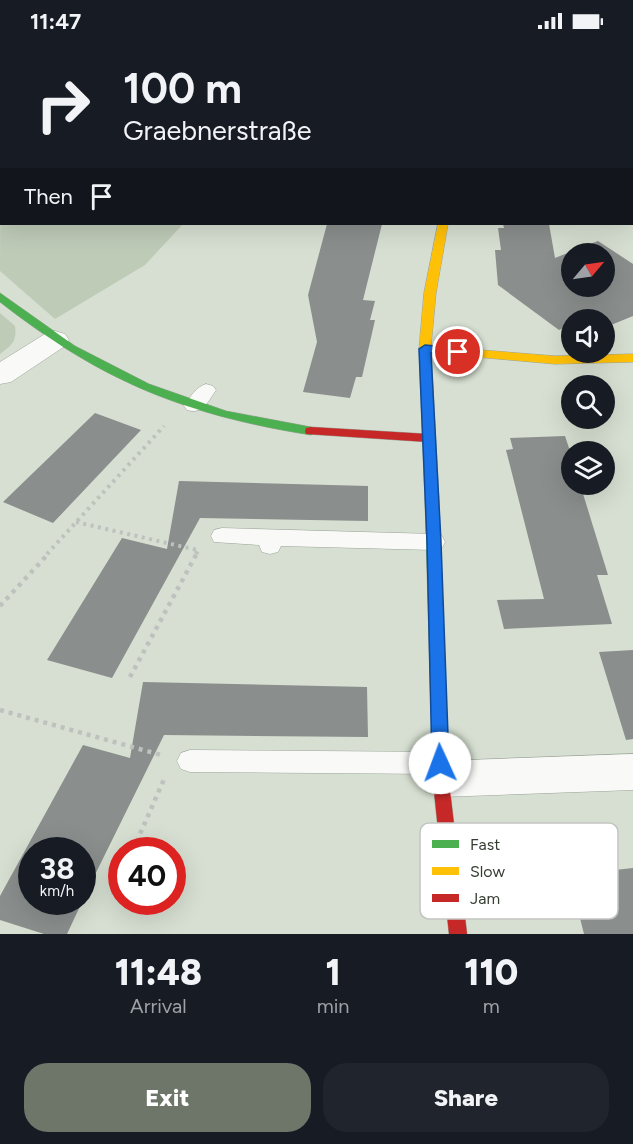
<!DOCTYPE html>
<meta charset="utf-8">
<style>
body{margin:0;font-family:Figtree,sans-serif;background:#20242c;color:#f1f3f6;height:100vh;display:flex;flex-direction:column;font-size:22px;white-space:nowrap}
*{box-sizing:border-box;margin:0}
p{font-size:20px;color:#9ea1a6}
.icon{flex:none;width:33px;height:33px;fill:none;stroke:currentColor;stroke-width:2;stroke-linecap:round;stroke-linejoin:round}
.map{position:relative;height:892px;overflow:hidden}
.sheet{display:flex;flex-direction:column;background:#171b24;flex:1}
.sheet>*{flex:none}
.hud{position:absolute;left:0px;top:0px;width:633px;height:183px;box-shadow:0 6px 24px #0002;background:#171b24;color:#f1f3f6;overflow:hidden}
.needle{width:39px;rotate:61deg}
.controls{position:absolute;left:561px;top:201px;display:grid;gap:12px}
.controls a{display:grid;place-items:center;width:54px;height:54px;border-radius:50%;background:#171b24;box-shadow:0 6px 24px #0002;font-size:30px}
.speed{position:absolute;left:18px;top:795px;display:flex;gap:12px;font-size:30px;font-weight:700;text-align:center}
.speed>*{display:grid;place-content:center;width:78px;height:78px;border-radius:50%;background:#171b24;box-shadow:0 6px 24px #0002;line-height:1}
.speed small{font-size:15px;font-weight:400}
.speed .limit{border:9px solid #d22;background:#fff;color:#111}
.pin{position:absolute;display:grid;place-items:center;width:51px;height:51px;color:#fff;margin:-26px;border:3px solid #fff;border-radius:50%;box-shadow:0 2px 6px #0007}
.me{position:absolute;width:66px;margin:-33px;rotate:358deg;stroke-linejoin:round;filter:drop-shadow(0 0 4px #0008)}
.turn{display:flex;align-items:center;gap:21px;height:126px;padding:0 24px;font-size:27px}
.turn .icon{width:78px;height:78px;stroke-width:2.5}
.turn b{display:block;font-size:42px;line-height:51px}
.then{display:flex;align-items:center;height:57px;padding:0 24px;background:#0003;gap:12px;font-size:22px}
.eta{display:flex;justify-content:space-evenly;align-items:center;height:102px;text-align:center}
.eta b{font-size:36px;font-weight:800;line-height:42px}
.primary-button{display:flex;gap:12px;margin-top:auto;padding:12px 24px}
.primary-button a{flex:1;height:69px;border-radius:24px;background:#6e766a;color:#fff;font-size:24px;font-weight:800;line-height:69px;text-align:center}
.primary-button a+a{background:#20242c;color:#f1f3f6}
.status{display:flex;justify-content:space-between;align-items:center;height:42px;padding:0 30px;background:#171b24;direction:ltr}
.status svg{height:16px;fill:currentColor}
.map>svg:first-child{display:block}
.green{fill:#becbb7}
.building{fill:#8a8e8c;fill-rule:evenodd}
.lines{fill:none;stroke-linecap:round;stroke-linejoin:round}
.lane-casing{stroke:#9da499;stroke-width:1}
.street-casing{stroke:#9da499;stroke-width:1}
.fast-casing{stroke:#9da499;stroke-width:1}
.slow-casing{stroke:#9da499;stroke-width:1}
.jam-casing{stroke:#9da499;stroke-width:1}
.path-far2{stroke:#bec1bd;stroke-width:3;stroke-dasharray:2 3;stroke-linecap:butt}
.path-far1{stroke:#bec1bd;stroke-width:4;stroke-dasharray:3 4.5;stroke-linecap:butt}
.path{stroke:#bec1bd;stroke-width:4.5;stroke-dasharray:4 5;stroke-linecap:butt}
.lane{fill:#f9faf8;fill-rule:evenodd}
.street{fill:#f9faf8;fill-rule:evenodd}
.fast{fill:#4caf50;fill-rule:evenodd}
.slow{fill:#ffc107;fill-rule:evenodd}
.jam{fill:#c62828;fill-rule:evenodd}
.route{fill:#1a73e8;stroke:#114b97;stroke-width:1.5}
.key{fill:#fff;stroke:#c3c5c2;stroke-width:1.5}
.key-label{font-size:16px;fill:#363d33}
</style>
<div class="status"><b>11:47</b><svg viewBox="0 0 49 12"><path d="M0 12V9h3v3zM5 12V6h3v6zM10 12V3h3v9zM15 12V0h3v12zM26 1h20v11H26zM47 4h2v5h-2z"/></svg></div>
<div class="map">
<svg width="633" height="892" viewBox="0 0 633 892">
<rect width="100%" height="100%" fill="#d6dfd1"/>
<path class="green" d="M42,0H305L38,1Z
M1,17L2,182H183L145,223L55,277L0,229Z
M0,271L15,284C17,300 12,303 0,312Z"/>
<path class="building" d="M327,182H382L363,258L375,259L370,278H375L362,335H356L350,356L303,350L317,300L308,253Z
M503,182H549L555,216L598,199L633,222V274L611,283L596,272L584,278H572V283L559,288L498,243L495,208H501L498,186H504ZM572,212H604V244H572Z
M95,371L141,388L53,481L3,460Z
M565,394L572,415V442H580L608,533H597L612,582L504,587L497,558L544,557L506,408L513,407L510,396Z
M179,439L368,444V479L200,476L112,636L47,618L122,496L167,507Z
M633,608V697L626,698L599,610Z
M143,640L367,645L368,695L164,693L82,859V808H32V860H82L67,892H44L0,878V854L83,703L130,716Z
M633,826V892H584L569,833Z"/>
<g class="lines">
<defs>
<path id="lane" d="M206,342L213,344L216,348C208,360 202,373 187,368L184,364C190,355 196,345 206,342Z
M222,486L434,492L442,494L445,500L442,506L434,508L281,504L278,510L270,512L262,510L259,503L214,500L211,494L214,488Z
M190,708L440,710L449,713L453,721L449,729L440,732L190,730L181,727L177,719L181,711Z"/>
<path id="street" d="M499,0H519L520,2H500Z
M55,289L65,292L69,298L65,304L11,340L0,342V320L45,292Z
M633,712V748L441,755L426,750L420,737L426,724L441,719Z"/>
<path id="fast" d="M0,251L75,304L149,342L226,369L311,385L317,389L311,393C185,373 101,339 0,260Z
M432,453L439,458L449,740L447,745L441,747L435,745L433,740L425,458Z"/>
<path id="slow" d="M438,182H448L436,251L431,304L555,314L633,312V320L555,322L431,311L439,458L432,463L425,458L419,307L424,251Z"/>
<path id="jam" d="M311,385L428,392L434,396L428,400L306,392L305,389L306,386Z
M441,733L447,735L449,740L467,892H449L433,740L435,735Z"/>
</defs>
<use href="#lane" class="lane-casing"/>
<use href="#street" class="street-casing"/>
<use href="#fast" class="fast-casing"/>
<use href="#slow" class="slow-casing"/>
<use href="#jam" class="jam-casing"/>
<path class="path-far2" d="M24,2L27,0"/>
<path class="path-far1" d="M76,480L197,508
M47,512L164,384
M196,512L199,507"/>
<path class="path" d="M0,564L49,511
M130,635L197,511
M0,668L161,713
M133,808L165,735
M113,853L122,834"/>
<use href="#lane" class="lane"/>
<use href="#street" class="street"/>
<use href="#fast" class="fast"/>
<use href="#slow" class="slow"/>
<use href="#jam" class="jam"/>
</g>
<path class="route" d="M425,303L458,306L464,310L458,314L431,311L441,500L449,721L446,726L440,728L434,726L432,721L427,500L419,307Z"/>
<rect x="420" y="781" width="198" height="96" rx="9" class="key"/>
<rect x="432" y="798" width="27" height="8" fill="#4caf50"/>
<rect x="432" y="825" width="27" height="8" fill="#ffc107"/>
<rect x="432" y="852" width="27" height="8" fill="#c62828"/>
<g class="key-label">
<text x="470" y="808">Fast</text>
<text x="470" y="835">Slow</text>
<text x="470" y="862">Jam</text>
</g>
</svg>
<div class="controls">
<a><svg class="needle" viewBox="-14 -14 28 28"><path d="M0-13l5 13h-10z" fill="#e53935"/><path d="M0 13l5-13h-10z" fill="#9ea1a6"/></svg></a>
<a><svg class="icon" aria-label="sound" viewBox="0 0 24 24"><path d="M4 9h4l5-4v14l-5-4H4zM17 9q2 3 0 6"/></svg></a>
<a><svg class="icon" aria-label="search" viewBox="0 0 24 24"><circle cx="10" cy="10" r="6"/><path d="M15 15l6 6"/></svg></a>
<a><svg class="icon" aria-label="layers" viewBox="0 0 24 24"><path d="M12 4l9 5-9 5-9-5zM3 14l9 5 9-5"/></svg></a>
</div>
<div class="speed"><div>38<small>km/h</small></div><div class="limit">40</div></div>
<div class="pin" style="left:458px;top:310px;background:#d93025"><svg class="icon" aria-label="arrive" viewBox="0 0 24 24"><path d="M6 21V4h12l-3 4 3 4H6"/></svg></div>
<svg class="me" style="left:440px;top:721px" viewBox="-20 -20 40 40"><circle r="19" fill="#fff"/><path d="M0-13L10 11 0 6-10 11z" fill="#1a73e8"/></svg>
<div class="hud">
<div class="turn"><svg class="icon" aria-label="right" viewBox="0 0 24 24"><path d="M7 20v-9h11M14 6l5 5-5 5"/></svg><div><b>100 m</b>Graebnerstraße</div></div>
<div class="then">Then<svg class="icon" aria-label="arrive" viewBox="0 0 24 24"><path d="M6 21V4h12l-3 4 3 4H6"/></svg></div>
</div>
</div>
<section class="sheet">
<div class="eta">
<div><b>11:48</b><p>Arrival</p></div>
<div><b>1</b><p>min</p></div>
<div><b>110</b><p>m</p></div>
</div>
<div class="primary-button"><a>Exit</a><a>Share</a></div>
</section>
